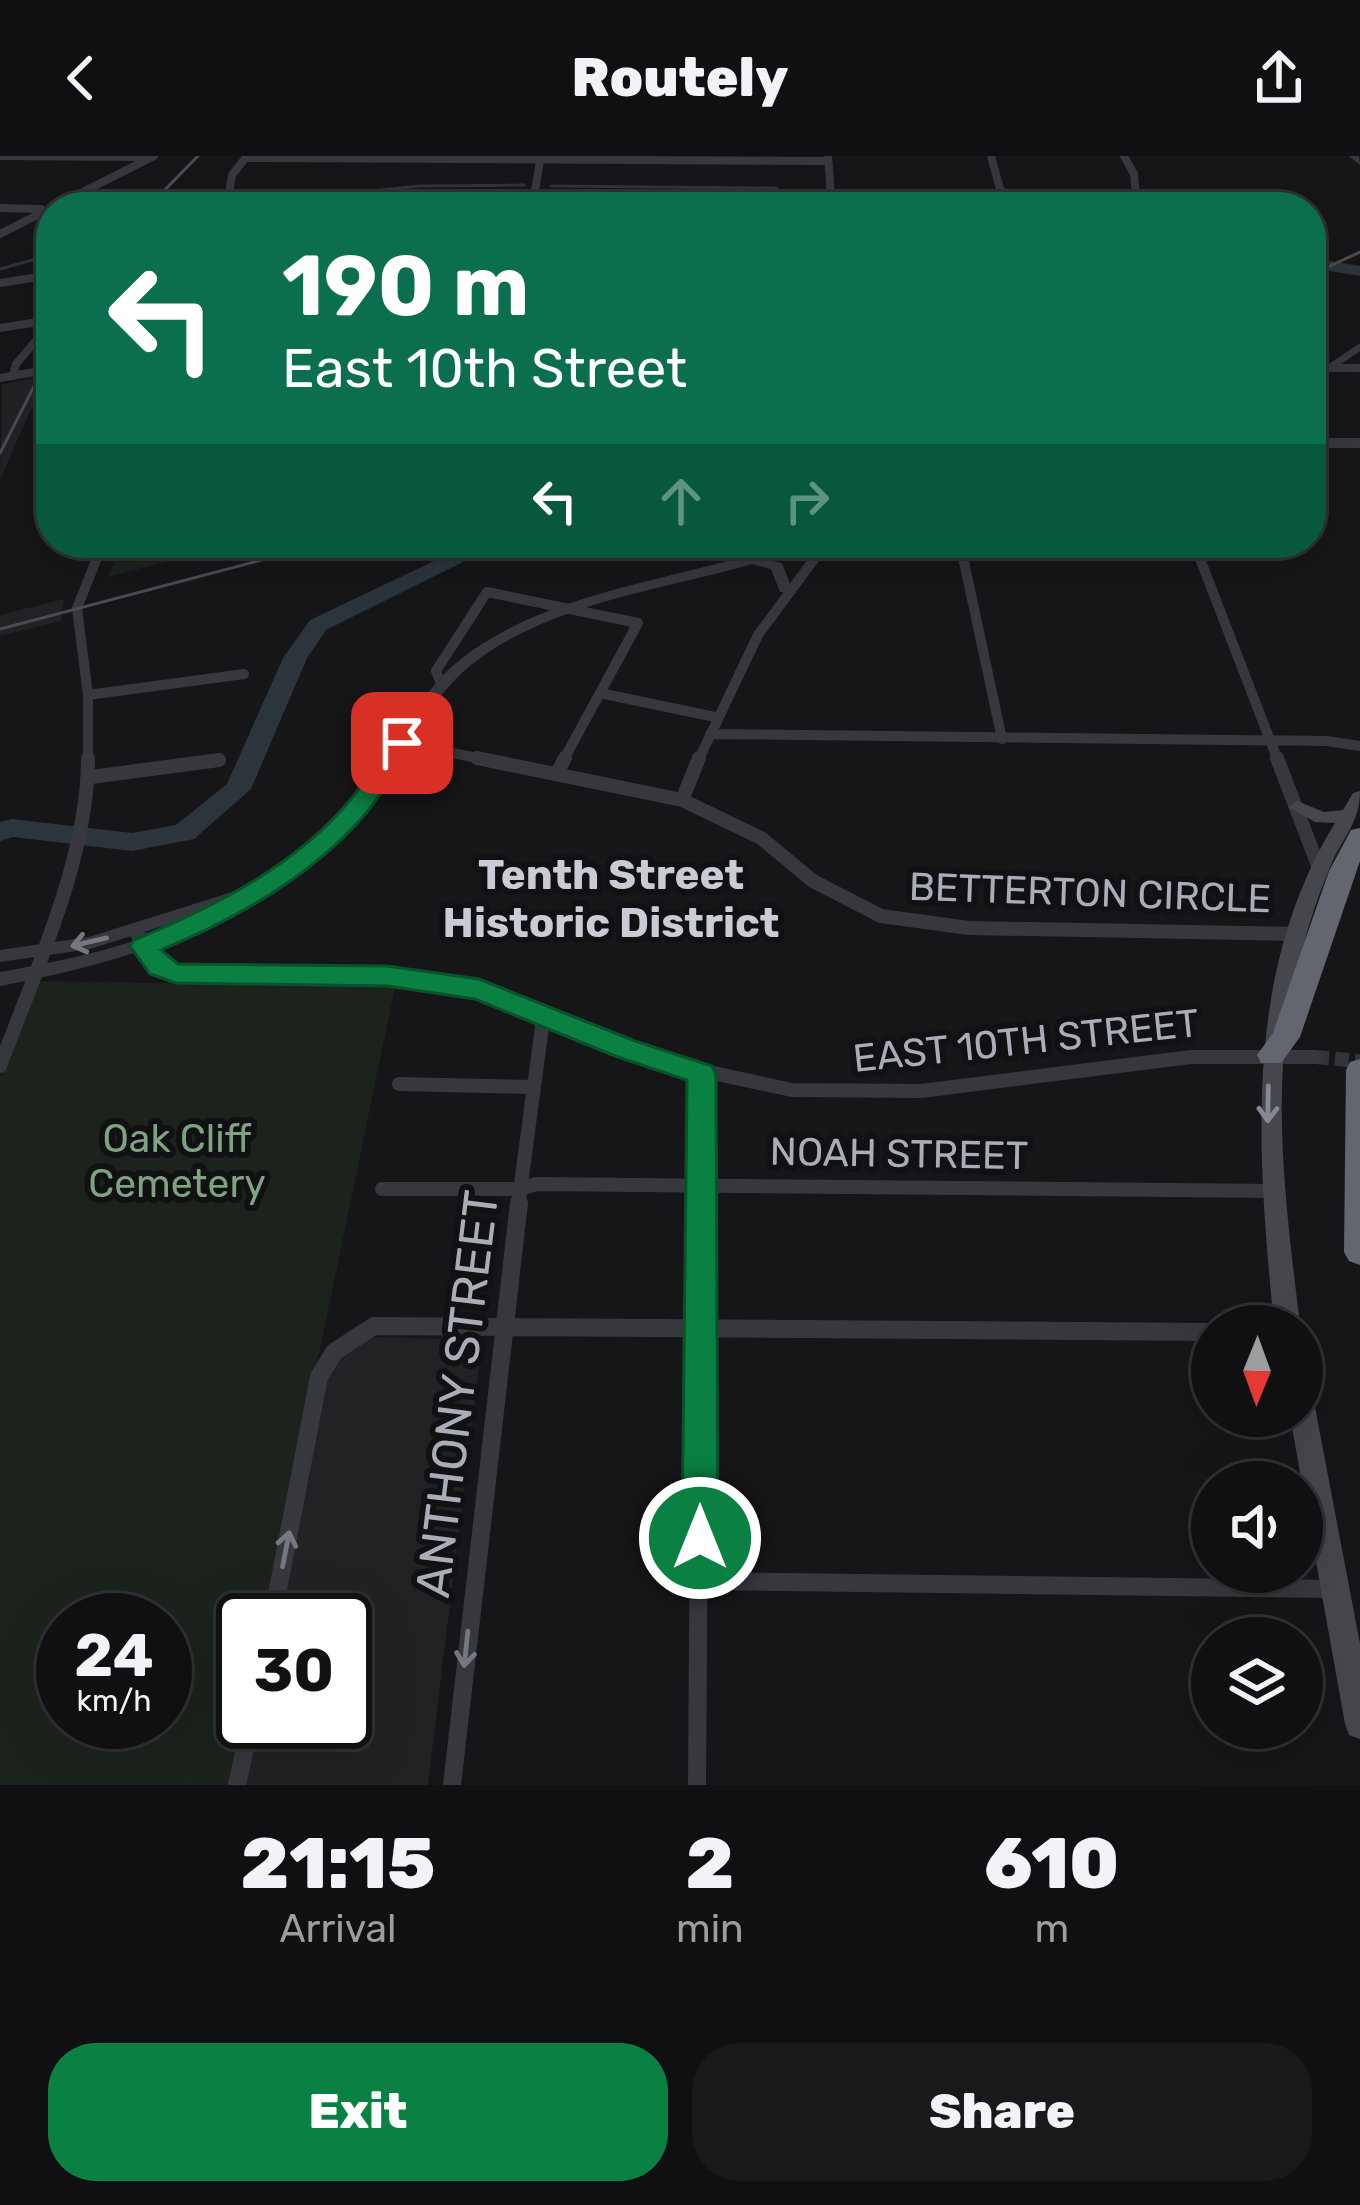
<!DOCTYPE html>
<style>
body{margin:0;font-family:Rubik,sans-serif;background:#19191b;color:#f1f3f6;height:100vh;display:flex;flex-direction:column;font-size:45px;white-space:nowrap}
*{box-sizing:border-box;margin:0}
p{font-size:39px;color:#9c9d9f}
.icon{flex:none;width:66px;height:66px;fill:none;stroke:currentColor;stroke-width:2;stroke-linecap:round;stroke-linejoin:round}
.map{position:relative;height:1629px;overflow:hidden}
.details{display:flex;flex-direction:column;background:#101012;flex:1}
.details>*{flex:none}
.guide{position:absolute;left:36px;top:36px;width:1290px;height:366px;border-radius:48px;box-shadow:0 12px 48px #0002,0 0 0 3px #303032;background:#0b6e4f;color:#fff;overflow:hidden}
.needle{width:78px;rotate:181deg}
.controls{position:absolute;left:1191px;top:1149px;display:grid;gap:24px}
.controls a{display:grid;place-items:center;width:132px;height:132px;border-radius:50%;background:#101012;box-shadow:0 12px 48px #0002,0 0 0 3px #303032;font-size:60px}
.speed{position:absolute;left:36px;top:1437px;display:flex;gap:24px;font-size:60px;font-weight:700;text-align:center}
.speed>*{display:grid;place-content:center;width:156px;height:156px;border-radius:50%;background:#101012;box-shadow:0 12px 48px #0002,0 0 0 3px #303032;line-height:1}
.speed small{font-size:30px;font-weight:400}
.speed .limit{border:6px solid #111;border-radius:18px;background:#fff;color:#111}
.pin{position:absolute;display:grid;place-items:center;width:102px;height:102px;color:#fff;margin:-51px;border-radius:24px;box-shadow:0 6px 18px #0006}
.me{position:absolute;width:132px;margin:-66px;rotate:0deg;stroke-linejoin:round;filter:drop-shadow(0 0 9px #0008)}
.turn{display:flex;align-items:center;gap:42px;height:252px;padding:0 48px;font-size:54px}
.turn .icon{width:156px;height:156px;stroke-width:2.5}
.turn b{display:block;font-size:84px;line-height:102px}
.lanes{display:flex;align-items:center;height:114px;padding:0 48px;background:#0003;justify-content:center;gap:60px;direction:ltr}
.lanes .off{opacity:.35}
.eta{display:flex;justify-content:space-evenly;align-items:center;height:204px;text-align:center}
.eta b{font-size:72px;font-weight:800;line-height:84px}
.primary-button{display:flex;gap:24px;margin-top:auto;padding:24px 48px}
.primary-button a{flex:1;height:138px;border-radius:48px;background:#0b8043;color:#fff;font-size:48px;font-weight:800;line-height:138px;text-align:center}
.primary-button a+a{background:#19191b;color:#f1f3f6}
header{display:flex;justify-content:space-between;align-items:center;height:156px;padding:0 48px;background:#101012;font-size:54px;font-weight:800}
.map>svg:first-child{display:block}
.built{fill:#222225}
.green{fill:#1c231d;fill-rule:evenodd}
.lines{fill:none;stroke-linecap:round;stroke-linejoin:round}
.stream{stroke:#2c353c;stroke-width:3}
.river{fill:#2c353c;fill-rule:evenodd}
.minor-tunnel{stroke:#333438;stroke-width:14;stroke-dasharray:14 6;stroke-linecap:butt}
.minor-far3{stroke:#37383d;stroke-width:8}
.minor-far2{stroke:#37383d;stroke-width:10}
.minor-far1{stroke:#37383d;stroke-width:14}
.minor{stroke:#37383d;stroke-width:18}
.tertiary{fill:#37383d;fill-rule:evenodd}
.secondary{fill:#45474d;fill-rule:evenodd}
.motorway{fill:#63666e;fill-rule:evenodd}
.tram{stroke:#4a4c52;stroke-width:3}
.oneway{stroke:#757881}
.oneway2{stroke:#858993}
.route{fill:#0b8043;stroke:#07532c;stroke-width:3}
.labels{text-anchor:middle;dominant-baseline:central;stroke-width:12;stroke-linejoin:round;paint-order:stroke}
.street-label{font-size:39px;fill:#a8adb8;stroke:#111113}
.park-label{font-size:39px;fill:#7fa381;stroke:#111113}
.neighbourhood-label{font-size:42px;font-weight:bold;fill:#c9ccd4;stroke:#111113}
.near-street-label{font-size:48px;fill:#a8adb8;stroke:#111113}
</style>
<header><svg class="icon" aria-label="back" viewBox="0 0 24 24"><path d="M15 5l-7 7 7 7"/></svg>Routely<svg class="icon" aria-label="share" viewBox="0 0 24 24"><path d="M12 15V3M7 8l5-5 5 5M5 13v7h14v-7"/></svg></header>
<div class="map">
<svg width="1360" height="1629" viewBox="0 0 1360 1629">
<rect width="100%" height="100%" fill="#161618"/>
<path class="built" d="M47,219L20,278L0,324L2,229Z
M64,443L61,465L0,480V459Z
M377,1181L482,1184L428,1629H246L258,1566H345V1464H278L330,1200Z"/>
<path class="green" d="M123,387H237L108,421Z
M39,825L395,831L264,1464H243V1566L230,1629H0V921ZM63,1464H165V1566H63Z"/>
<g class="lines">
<path class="stream" d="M551,30L777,32
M336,51L344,38L419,30L524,29
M0,113L36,103L51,92"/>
<path class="river" d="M1311,102L1360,110V120L1311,112Z
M472,387H501L326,474L307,502L251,633L194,683L132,695L13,681L0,685V666L12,663L132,677L176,669L227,628L283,502L310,464Z"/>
<path class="minor-tunnel" d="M1315,901L1360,905"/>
<path class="minor-far3" d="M0,0L148,1
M828,0L831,39
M991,0L1000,33L1012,43L1117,48L1136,42L1134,18L1124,0
M245,2L828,5
M227,51L232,19L247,0
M532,51L541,0
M0,52L41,53
M0,78L154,0
M0,127L51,119
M0,172L51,164
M1311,212H1360
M13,220L16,208L51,167
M0,222L51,213"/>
<path class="minor-far2" d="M1311,287H1360
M960,387L1002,583
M1194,387L1278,605
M442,530L436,515L487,436L638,467L563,605
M600,537L715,561
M88,539L244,518
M710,578L1327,585L1360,590
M402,587L492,605
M88,605V539L77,452L103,387
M209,605L219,604
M698,605L758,479L826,387"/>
<path class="minor-far1" d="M477,602L682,644L761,682L813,725L881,760L969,772L1297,778
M1277,602L1319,712
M557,617L565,602
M91,621L219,604
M682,644L699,602
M135,775L160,811L176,817L387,820L444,826L509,842L662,906L792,934L921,935L1191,901H1315
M0,910C35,816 88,703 88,602
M399,928L533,931
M382,1033H520L536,1028L1273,1035
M518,1050L544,856
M701,1050L702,918"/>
<path class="minor" d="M700,1425L1336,1433
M272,1464L319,1221L334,1196L374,1170L1212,1176
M237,1629L251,1566
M452,1629L519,1047
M697,1629L701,1047"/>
<path class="tertiary" d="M1349,0H1359L1360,9Z
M1360,187V195L1311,229V220Z
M788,387H808L766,404L782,407L792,433L790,436H780L771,413L752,408C659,435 549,447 471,509C423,548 402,610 362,655C269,762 135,805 0,830V816C69,804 138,789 201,758L90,793L0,806V794L89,781L229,737L236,740C286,709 332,675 367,627C397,586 420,535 461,503C550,433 683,424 788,387Z"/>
<path class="secondary" d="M1360,635C1360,667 1343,680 1331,709C1315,746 1304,784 1295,823C1269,936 1287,1056 1300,1170H1274C1258,1000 1241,820 1335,667L1315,666L1288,651L1297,645L1324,656L1343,654L1353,637Z
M1302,1239L1311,1243L1315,1251L1360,1488V1583L1349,1579L1345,1568L1290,1260H1302Z"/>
<path class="motorway" d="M1360,672V705L1300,881L1281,907H1261L1257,899L1273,877L1329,715L1351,674Z
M1360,903V1109L1349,1105L1344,1096L1346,914L1350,906Z"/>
<path class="tram" d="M148,51L198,0
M1311,119L1360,96
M0,297L51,197
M0,473L326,387"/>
</g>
<defs><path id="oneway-shaft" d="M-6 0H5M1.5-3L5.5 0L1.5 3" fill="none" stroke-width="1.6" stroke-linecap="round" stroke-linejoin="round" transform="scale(3)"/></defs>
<g class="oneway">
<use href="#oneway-shaft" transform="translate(89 786) rotate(167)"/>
<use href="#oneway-shaft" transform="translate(286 1393) rotate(-79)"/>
<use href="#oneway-shaft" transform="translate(466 1493) rotate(96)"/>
</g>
<use class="oneway2" href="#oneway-shaft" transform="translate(1268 948) rotate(91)"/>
<path class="route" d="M402,579L413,587C398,609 384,635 367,656C314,719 236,763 161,794L178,808L387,810L479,823L635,885L712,910L716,918L718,1382L713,1395L700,1400L687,1395L682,1382L687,924L615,900L475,843L387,830L176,827L150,818L130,790L134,784C212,752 297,709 351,643C366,624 379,602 393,582Z"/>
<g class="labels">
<g class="street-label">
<text transform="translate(1090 737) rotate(2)">BETTERTON CIRCLE</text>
<text transform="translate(1026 885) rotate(-6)">EAST 10TH STREET</text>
<text transform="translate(899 998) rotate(1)">NOAH STREET</text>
</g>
<g class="park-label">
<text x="177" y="983">Oak Cliff<tspan x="177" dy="45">Cemetery</tspan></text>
</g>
<g class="neighbourhood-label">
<text x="611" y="719">Tenth Street<tspan x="611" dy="48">Historic District</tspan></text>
</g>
<g class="near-street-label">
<text transform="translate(457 1238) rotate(-83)">ANTHONY STREET</text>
</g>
</g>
</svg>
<div class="controls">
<a><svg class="needle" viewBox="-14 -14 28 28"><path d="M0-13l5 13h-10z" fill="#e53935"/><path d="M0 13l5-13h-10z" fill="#9c9d9f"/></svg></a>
<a><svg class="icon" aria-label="sound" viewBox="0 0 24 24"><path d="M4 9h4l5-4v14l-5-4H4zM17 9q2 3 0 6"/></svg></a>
<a><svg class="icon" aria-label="layers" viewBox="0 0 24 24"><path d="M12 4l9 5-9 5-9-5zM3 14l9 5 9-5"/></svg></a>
</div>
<div class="speed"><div>24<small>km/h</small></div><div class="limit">30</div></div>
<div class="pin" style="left:402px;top:587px;background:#d93025"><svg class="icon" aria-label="arrive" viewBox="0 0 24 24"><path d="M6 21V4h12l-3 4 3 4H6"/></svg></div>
<svg class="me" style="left:700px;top:1382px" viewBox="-20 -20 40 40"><circle r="17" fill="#0b8043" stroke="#fff" stroke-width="3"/><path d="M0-11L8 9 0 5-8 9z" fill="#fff"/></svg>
<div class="guide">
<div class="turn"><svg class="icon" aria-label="left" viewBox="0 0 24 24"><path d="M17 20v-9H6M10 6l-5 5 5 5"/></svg><div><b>190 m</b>East 10th Street</div></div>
<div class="lanes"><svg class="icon" aria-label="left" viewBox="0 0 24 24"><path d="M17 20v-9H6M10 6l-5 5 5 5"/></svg><svg class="icon off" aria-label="ahead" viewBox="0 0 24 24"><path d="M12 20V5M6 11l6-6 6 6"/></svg><svg class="icon off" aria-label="right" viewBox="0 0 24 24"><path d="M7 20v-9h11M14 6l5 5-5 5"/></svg></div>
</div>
</div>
<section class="details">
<div class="eta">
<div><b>21:15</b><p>Arrival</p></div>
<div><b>2</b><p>min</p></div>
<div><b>610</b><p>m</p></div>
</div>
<div class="primary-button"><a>Exit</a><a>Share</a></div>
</section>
